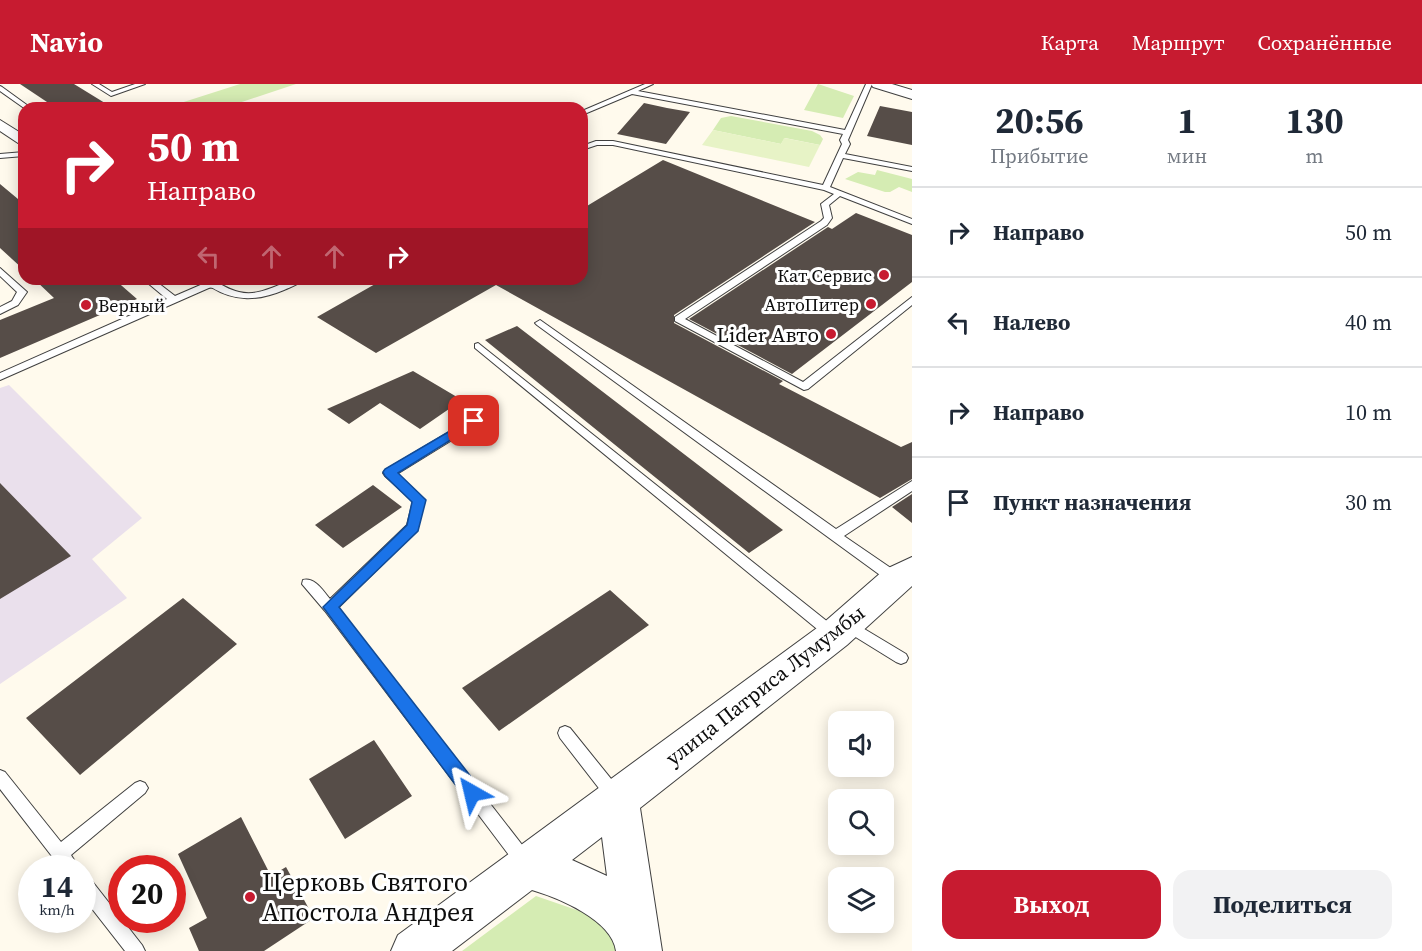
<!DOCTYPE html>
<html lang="ru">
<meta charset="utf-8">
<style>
body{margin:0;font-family:"Source Serif 4",serif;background:#f2f2f3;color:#1f2937;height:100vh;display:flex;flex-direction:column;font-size:22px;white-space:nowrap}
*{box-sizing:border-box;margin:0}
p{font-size:20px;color:#747a83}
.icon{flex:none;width:33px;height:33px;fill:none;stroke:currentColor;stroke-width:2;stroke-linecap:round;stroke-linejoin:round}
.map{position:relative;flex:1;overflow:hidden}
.panel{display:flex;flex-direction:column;background:#fff;width:510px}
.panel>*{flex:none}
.guide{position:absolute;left:18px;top:18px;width:570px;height:183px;border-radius:18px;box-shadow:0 3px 15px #0003;background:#c71b30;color:#fff;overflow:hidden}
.buttons{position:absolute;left:828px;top:627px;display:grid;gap:12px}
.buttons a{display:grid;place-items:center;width:66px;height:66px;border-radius:12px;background:#fff;box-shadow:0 3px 15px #0003;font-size:30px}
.speed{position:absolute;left:18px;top:771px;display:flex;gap:12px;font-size:30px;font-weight:700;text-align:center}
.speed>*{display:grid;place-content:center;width:78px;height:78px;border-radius:50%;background:#fff;box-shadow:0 3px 15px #0003;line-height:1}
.speed small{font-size:15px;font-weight:400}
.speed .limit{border:9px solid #d22;background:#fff;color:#111}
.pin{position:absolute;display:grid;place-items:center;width:51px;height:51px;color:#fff;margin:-26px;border-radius:12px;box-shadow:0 3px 9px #0006}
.me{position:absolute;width:66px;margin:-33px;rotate:323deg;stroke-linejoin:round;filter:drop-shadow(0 0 4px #0008)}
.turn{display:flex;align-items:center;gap:21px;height:126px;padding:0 30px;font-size:27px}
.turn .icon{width:78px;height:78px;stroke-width:2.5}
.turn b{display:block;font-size:42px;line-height:51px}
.lanes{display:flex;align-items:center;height:57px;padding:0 30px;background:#0003;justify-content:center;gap:30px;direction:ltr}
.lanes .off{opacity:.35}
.eta{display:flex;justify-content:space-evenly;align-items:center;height:102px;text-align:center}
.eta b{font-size:36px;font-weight:700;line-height:42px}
.cta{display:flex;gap:12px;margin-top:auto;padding:12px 30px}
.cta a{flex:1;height:69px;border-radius:18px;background:#c71b30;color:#fff;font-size:24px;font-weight:700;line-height:69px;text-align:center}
.cta a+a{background:#f2f2f3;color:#1f2937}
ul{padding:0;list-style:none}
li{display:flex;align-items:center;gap:18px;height:90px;padding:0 30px;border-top:2px solid #e0e1e3}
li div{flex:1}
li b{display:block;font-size:22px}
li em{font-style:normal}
header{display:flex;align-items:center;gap:36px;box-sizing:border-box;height:84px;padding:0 30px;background:#c71b30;color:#fff}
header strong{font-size:28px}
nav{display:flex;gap:33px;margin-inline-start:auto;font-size:21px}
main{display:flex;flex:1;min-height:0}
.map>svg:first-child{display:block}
.industrial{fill:#eae0ec}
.green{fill:#d5ecb3}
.pitch{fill:#e7f3c6}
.building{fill:#564d48}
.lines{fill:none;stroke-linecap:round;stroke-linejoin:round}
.service-casing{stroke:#404040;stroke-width:2}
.minor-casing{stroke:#404040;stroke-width:2}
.tertiary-casing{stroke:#404040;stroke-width:2}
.service{fill:#fff;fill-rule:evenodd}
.minor{fill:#fff;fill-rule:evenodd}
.tertiary{fill:#fff;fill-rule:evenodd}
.route{fill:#1a73e8;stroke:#114b97;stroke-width:1.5}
.poi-dot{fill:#c71b30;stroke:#fff;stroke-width:2}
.labels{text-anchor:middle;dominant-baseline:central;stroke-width:6;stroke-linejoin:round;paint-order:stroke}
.far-poi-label{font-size:18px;fill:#0d0d0d;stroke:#fff;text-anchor:end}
.poi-label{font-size:21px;fill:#0d0d0d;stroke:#fff;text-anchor:end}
.street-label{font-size:21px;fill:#0d0d0d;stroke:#fff}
.near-poi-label{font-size:26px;fill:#0d0d0d;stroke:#fff;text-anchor:start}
</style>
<header>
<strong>Navio</strong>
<nav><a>Карта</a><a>Маршрут</a><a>Сохранённые</a></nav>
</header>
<main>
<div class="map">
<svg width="912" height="867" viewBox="0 0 912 867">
<rect width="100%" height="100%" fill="#fffaed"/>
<path class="industrial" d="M9,301L142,434L92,475L127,514L0,600V304Z"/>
<path class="green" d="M240,0H296L224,24H165Z
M818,0L854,12L843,34L804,26Z
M731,32L812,47L820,51L823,55L820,61L785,54L781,60L713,46L721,34Z
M877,86L912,95V108L899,103L890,108H885L845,95L858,88L875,91Z
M536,812L620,841L622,867H462Z"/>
<path class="pitch" d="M713,46L781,60L784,54L820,61L809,83L702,61Z"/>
<path class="building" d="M20,0H74L113,24H56Z
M644,19L667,24L690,28L666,60L617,50Z
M880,22L912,28V61L867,52Z
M663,76L815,138L674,231V239L783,297L779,300L901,363L912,358V395L880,414L496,201L376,269L317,233L384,195H582V125Z
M0,100L24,120V186L0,164Z
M856,129L912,151V198L792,290L689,235L828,143L832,145Z
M34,195H114L137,215L0,274V236L54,214Z
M517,242L783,446L749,469L485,256Z
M413,287L462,316L420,345L380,319L349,340L327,325Z
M0,399L71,472L0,515Z
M373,401L402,423L343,464L315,441Z
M912,410V439L892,423Z
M610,506L649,541L499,647L462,604Z
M183,514L237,560L80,691L26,634Z
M374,656L412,712L345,755L309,695Z
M241,733L271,792L286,783L314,834L264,867H199L189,844L207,834L178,770Z"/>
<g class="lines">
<defs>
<path id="service" d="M92,0H99L112,8L135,0H145L111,12Z
M645,0H653L638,7L845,46L866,0H872L848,56L850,60L845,70L912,83V87L843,74L830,103L912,135V140L840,112L829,121L832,134L827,141L685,235L803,298L912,213V221L808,305L804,306L675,237V233L821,137L824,134L821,120L834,110L824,106L613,61H597L582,66V62L596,57H613L823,101L842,60L840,56L843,50L632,10L582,31V27Z
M0,2L2,3L31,24H24L0,7Z
M24,68V72L0,74V70Z
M0,184L27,208L18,221L0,230V223L12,217L17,208L0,192Z
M143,195H153L175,212L212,196C221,200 229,206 239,208C263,214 282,195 304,195C299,200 291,203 284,206C258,217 235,218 211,203L0,296V289L167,215Z
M540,236L836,445L912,397V407L844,452L901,491L902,495L901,499H891L537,241L535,239Z
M478,259L838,546L840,550L838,554L833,556L828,554L475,264V260Z
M474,333L478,334L479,337L478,340L397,390L425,416L417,446L338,524L530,771L532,777L530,783L524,785L518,783L325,527L302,500L303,496C315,493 323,507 330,515L407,441L413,417L385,392L383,389L385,386Z
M846,534L906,570L908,574L906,578L901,580L896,578L841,544L839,540L841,536Z
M565,642L570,644L620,706L622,711L620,716L614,718L608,716L560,654L558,649L560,644Z
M0,686L5,688L61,758L135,699L140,697L145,699L148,704L145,709L71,771L79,784H61L0,705Z
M82,790L88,792L142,861L145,867H125L82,812Z"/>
<path id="minor" d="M871,0H892L912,6V15L873,3Z
M0,36L24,51V63L0,47Z
M198,195H219L222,199L219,203C209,205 203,203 198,195Z"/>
<path id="tertiary" d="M912,473V502L847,561L640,724L662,867H616C612,836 559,814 532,806L452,867H391L398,851L821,541L884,486ZM602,753L607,792L572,776Z"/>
</defs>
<use href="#service" class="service-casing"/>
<use href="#minor" class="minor-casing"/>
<use href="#tertiary" class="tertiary-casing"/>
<use href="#service" class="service"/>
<use href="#minor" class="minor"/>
<use href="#tertiary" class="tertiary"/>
</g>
<path class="route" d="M474,333L480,337L478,339L398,389L426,416L418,447L339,523L479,703L481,709L479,715L472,718L466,715L323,523L407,441L412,418L385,392L383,388L385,385Z"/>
<g class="poi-dot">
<circle cx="884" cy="191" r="6"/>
<circle cx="871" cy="220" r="6"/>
<circle cx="86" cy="221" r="6"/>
<circle cx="831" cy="250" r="6"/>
<circle cx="250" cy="813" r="6"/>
</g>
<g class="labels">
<g class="far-poi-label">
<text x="872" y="191">Кат Сервис</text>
<text x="859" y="220">АвтоПитер</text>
<text x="98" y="221" text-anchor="start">Верный</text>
</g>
<g class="poi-label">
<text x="819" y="250">Lider Авто</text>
</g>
<g class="street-label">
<text transform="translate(765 601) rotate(-38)">улица Патриса Лумумбы</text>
</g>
<g class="near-poi-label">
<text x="262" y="798">Церковь Святого<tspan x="262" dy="30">Апостола Андрея</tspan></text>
</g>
</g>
</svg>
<div class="buttons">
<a><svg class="icon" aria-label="sound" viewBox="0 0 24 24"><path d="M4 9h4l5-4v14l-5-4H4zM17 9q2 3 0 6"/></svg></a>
<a><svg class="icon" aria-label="search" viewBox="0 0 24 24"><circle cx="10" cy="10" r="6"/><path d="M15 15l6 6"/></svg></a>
<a><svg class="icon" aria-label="layers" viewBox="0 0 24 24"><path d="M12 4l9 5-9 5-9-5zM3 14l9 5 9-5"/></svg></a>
</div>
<div class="speed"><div>14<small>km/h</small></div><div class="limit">20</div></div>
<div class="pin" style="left:474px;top:337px;background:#d93025"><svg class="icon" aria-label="arrive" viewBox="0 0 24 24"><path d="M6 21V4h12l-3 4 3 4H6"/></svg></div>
<svg class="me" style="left:472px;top:709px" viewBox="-20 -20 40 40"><path d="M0-17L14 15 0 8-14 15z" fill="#1a73e8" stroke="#fff" stroke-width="4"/></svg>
<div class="guide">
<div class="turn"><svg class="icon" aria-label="right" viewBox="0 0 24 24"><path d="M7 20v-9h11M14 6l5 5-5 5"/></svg><div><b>50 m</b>Направо</div></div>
<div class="lanes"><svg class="icon off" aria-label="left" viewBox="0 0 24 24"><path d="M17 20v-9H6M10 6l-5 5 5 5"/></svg><svg class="icon off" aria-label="ahead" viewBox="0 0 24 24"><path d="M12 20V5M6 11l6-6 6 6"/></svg><svg class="icon off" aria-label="ahead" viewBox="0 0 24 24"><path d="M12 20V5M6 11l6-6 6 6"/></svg><svg class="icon" aria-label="right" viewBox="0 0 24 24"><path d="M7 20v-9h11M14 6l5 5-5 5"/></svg></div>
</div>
</div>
<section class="panel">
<div class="eta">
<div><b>20:56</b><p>Прибытие</p></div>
<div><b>1</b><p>мин</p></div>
<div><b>130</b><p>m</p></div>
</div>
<ul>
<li><svg class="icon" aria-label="right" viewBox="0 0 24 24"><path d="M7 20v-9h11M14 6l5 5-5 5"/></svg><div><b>Направо</b></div><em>50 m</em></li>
<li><svg class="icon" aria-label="left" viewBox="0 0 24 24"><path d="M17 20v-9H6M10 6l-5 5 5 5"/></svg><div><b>Налево</b></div><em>40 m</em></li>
<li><svg class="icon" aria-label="right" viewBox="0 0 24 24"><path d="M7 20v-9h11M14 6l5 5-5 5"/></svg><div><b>Направо</b></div><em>10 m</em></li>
<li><svg class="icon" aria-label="arrive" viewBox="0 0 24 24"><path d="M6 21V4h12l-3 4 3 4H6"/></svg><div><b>Пункт назначения</b></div><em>30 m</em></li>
</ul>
<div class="cta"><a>Выход</a><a>Поделиться</a></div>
</section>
</main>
